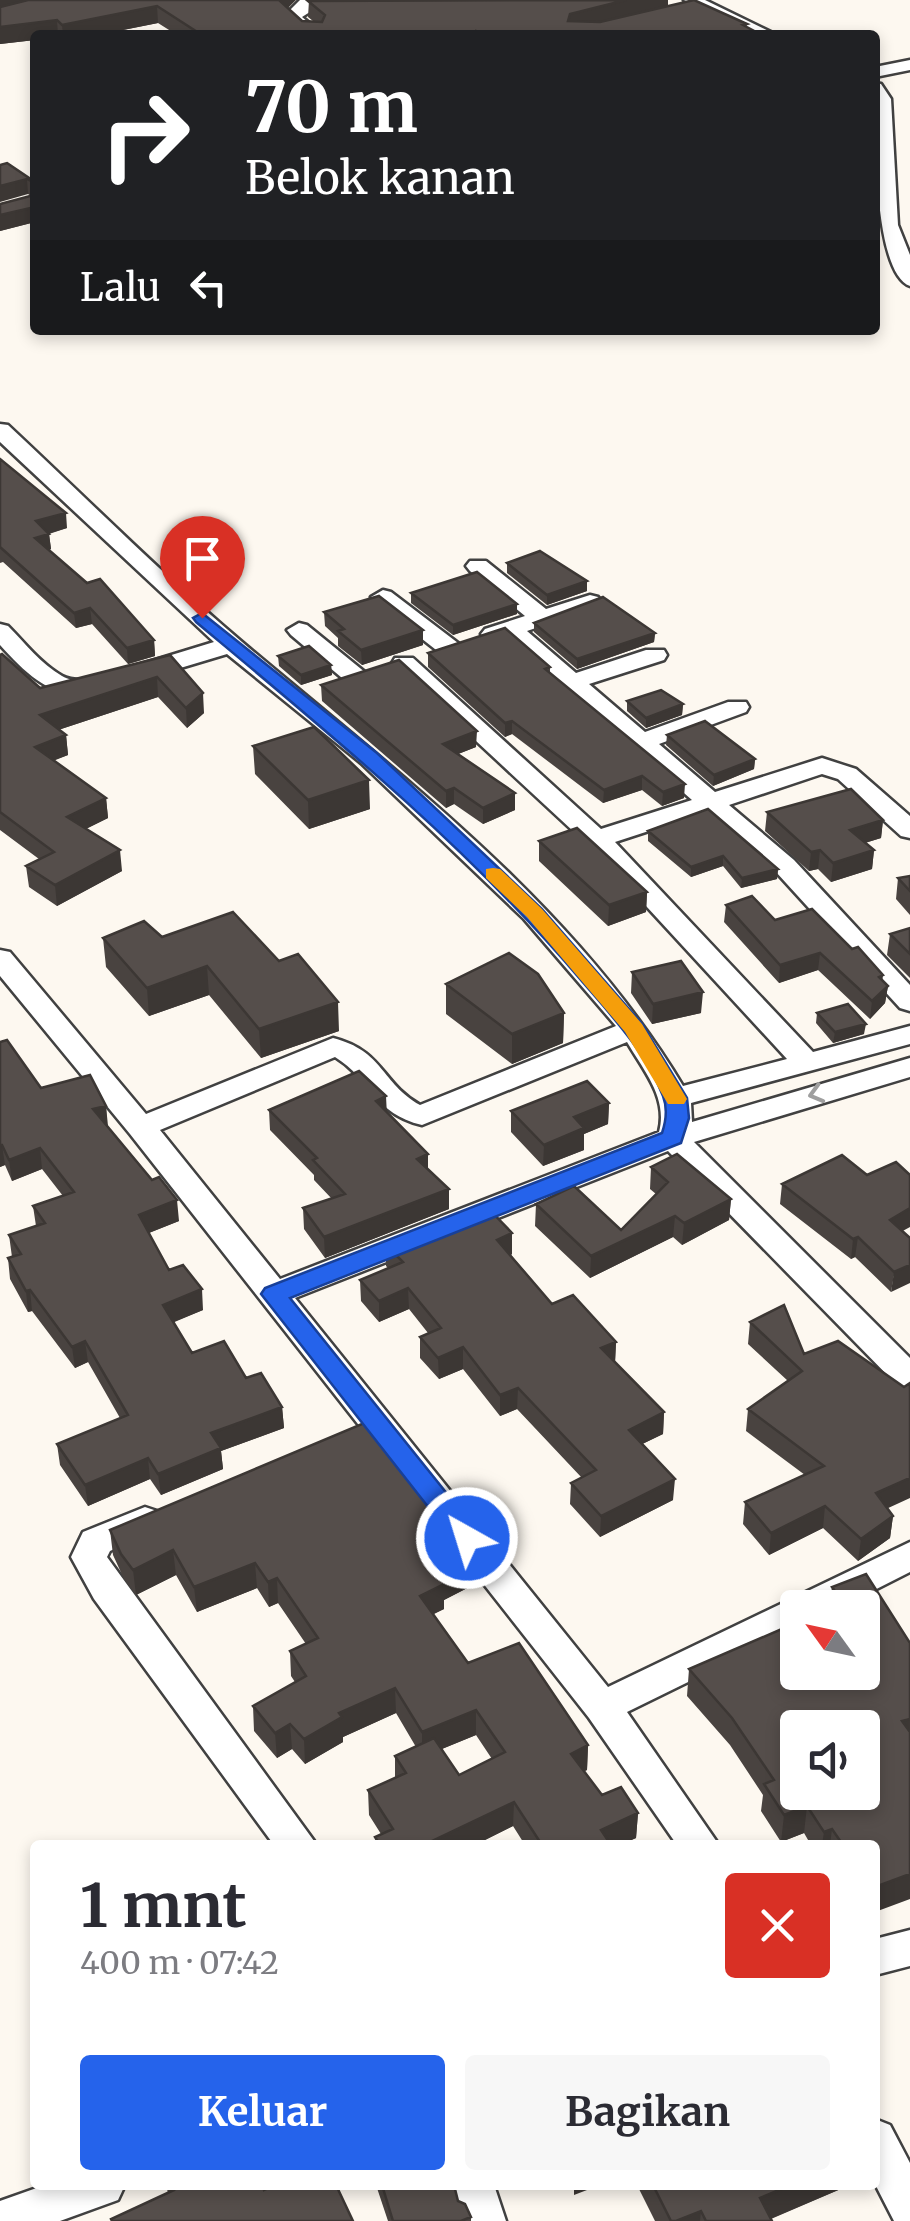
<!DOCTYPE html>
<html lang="id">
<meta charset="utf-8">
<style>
body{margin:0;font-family:Merriweather,serif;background:#f7f7f7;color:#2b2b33;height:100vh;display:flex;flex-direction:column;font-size:38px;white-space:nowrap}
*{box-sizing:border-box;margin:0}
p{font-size:32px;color:#7c7c81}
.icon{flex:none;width:55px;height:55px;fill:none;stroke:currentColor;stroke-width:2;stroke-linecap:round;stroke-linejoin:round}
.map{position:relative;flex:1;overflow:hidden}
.side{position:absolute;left:30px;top:1840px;width:850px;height:350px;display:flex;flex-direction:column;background:#fff;border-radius:10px;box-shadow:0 5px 15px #0003}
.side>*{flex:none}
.top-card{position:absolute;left:30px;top:30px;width:850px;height:305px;border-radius:10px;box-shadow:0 5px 15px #0003;background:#202124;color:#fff;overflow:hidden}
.needle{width:65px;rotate:303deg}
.controls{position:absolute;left:780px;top:1590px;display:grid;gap:20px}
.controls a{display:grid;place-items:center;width:100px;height:100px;border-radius:10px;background:#fff;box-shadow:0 5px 15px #0003;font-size:50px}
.pin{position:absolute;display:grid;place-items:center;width:85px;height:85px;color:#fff;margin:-102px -42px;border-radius:50% 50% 50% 0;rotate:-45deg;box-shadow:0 0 10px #0007}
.pin .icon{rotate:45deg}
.me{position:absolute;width:110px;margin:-55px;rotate:321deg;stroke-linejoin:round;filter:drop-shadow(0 0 8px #0008)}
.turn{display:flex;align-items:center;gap:35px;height:210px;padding:0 50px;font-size:45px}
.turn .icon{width:130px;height:130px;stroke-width:2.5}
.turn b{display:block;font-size:70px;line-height:85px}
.then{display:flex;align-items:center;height:95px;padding:0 50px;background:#0003;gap:20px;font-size:38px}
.round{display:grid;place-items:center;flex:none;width:105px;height:105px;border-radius:10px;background:#f7f7f7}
.overview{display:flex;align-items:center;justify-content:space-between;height:170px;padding:0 50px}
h1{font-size:60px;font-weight:700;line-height:75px}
.primary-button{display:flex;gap:20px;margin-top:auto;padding:20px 50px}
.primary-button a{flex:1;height:115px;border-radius:10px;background:#2563eb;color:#fff;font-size:40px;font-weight:700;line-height:115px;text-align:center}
.primary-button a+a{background:#f7f7f7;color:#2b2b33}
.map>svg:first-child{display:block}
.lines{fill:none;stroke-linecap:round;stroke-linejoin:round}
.minor-casing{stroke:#414141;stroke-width:5}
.minor{fill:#fff;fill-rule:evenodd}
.wall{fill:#494340;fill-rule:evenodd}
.shaded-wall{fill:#3c3734}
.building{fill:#554e4b;stroke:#3c3734;stroke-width:2.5;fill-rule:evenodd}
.oneway{stroke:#9f9f9f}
.route{fill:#2563eb;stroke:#184099;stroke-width:2.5}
.slow{fill:#f59e0b}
</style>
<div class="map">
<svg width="910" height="2221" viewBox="0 0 910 2221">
<rect width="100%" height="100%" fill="#fdf8f0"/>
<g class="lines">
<defs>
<path id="minor" d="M300,0H316L313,10L302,17L323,35H305L283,17Z
M684,0H705L777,35H756Z
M910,60V70L875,77V67Z
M875,83L881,84L891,99L898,225L910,255V286C872,273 875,119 875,83Z
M0,424L8,425C85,497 161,573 242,642C401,776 574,905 683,1086L787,1059L600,856L392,663L395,658H413L601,829L692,800L506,638L485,639L481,634L485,629L525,616L470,571L466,566L470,561H486L546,609L590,595L598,597L602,602L598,607L527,631L576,673L646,650H664L667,655L664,660L589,684L645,732L728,702H746L749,707L746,712L659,744L715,792L822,758L856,769L910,816V838L901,836L838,779L822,774L729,805L794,860L910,985V1011L900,1008L776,872L707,812L615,842L813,1052L910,1026V1044L691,1103L692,1122L910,1058V1077L694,1142L910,1358V1390L898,1386L668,1151L295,1298L608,1687L910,1542V1572L839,1608H798V1628L627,1712L719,1845H677L589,1718L130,1134L0,976V950L10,952L146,1114L333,1038C384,1051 381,1083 420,1105L616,1026L524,919L361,763L227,654L147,678H129L126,673L129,668L214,642L0,442ZM627,1042C644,1071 668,1098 659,1132L280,1279L160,1130L335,1057C372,1080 374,1114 422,1125Z
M383,590L391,592L458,643L461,648L458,653H440L375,602L371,597Z
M299,623L307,625L366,673L369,678L366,683H348L291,635L287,630Z
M0,624L8,626C25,643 41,664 62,676C77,685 94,674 106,687L103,692C57,704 29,677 0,645Z
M145,1507L157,1511L163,1520L157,1529L110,1551L107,1557L317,1845H274L94,1599L71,1557L83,1532Z
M910,1930V1966L875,1975V1939Z
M875,2119L890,2125L910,2163V2221H894L875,2184Z
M45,2185H125L118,2200L60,2221H0V2201Z
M450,2185H494L506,2221H462Z"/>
</defs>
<use href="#minor" class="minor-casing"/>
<use href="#minor" class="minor"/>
</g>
<path class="wall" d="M0,0L288,9L302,21H313L308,17L309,0H668V6L747,24L746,27L762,35H177L158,23L98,35H35V40L0,44Z
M0,165L35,182V222L0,231V204L31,196L28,194Z
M0,459L67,528L49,534L51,549L49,550L154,640L155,656L128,664L92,624L76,628L3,562L0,563Z
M507,563L587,591L547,605L507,573Z
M411,593L517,614L453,635L411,603Z
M324,612L423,630V645L362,665L338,646V638L325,626Z
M534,623L655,633L654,642L577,669L534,632Z
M428,653L550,667V672L684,798L662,806L642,790L603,803L512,734L505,737L428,667Z
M0,655L40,688L170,655L204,713L187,728L158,697L58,730L66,735L68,755L54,760L106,798L108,818L86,829L122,871L57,906L29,887L26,866L39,859L0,830Z
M278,656L331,665L332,675L301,685L279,666Z
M321,685L476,747L458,754L515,793V810L483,824L454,804L446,808L322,701Z
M627,701L683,704L682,715L646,728L627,711Z
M667,735L755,759L754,769L713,786L666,745Z
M253,746L370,809L309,829L255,774Z
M767,812L883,820L881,838L865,843L874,850L872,869L831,882L818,869L809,871L765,831Z
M648,831L778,869L777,879L741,888L723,866L691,877L648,841Z
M539,841L647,892L646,912L608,926L539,861Z
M910,876V915L896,899L898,878Z
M726,905L775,920L883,981L888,986L885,1003L870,1019L818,970L779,983L724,922Z
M910,928V978L887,955L890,934Z
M162,937L339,1031L261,1058L209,995L149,1016L106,967L103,938Z
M632,972L701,1013L652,1024L631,993Z
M446,984L564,1013L563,1043L512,1064L446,1014Z
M817,1013L864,1034L833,1043L816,1023Z
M0,1042L41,1088L106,1106L107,1127L179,1221L149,1233L169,1270L203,1310L173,1322L192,1353L246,1378L282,1407L284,1428L221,1451L223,1469L161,1495L150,1479L88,1506L60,1465L57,1444L120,1418L88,1362L75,1368L32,1311L28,1312L10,1279L8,1258L12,1257L9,1235L36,1226L33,1206L63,1196L42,1169L12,1181L5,1165L0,1167Z
M609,1103L608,1124L584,1134V1150L543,1166L511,1132V1111Z
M269,1110L387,1112L428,1169L449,1189V1209L325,1258L304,1229L303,1208L332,1199L314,1180V1175L270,1130Z
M651,1167L731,1199L729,1220L682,1245L673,1237L590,1278L535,1226L536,1204L621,1230L656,1194L650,1189Z
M782,1184L902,1231L891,1292L855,1257L851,1259L780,1204Z
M386,1245L512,1254L511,1255L552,1304L616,1342L615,1362L664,1412L663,1434L642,1444L673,1500L600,1537L570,1504L571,1483L582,1478L517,1409L500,1416L463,1369L439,1379L420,1358V1337L428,1333L409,1309L379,1322L361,1301L360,1280L388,1268L386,1266Z
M750,1322L804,1354L887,1508L893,1516L890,1538L858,1561L823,1528L769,1555L743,1524L745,1502L805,1475L746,1431L748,1409L788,1381L748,1344Z
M110,1530L477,1583L444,1600V1609L433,1614L468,1663L588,1745L587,1770L584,1771L602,1795L638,1813L636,1838L620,1845H525L513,1826L475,1845H376L375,1837L381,1834L369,1815L368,1790L395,1778V1756L416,1747L396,1713L343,1737V1742L305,1764L292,1749L277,1758L254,1731L253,1706L295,1682L291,1676L290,1651L306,1644L278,1603L269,1607L257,1588L197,1612L176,1575L136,1595L124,1579L113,1555ZM476,1735L492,1759L459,1775L442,1749Z
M866,1574L875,1845H811L804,1833L781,1842L761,1811L763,1795L730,1745L687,1696L689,1669L829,1608L832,1587Z
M166,2185H263L264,2190L168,2193Z
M376,2185H454L458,2201L471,2217V2221H388Z
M637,2185H850L771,2219L772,2221H655Z"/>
<path class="shaded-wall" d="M0,0H33L0,7Z
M279,0H296L279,17Z
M626,0H668V6L569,31L568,21L570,14Z
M157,6L158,23L98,35H63L62,25Z
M57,20L58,35H35V40L0,44V27Z
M27,179L28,194L0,202V186Z
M35,207V222L0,231V215Z
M66,513L67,528L37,537L36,521Z
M49,534L51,549L37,553L35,538Z
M587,581V591L547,605V595Z
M517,604V614L453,635V625Z
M90,608L92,624L76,628L74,613Z
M423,630V645L362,665L361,650Z
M655,633L654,642L577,669V659Z
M154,640L155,656L128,664L127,648Z
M331,665L332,675L301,685V675Z
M157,677L158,697L43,735L40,715Z
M203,693L204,713L187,728L186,708Z
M683,704L682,715L646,728V718Z
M512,721V734L505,737V723Z
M477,731L476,747L443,760V744Z
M66,735L68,755L38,767L35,747Z
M755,759L754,769L713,786L714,775Z
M642,776V790L603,803L604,790Z
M369,780L370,809L309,829L308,800Z
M685,784L684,798L662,806L663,792Z
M454,788V804L446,808V791Z
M515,793V810L483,824V808Z
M106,798L108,818L69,837L67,817Z
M883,820L881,838L848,848L850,830Z
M120,850L122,871L57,906L55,885Z
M820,850L818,869L809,871L811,852Z
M874,850L872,869L831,882L833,863Z
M723,856V866L691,877V867Z
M778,869L777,879L741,888L742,878Z
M647,892L646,912L608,926L609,905Z
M820,953L818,970L779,983L780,965Z
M207,966L209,995L149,1016L147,988Z
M883,975L881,992L888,986L885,1003L870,1019L872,1001L879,977Z
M703,992L701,1013L652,1024L653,1004Z
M338,1002L339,1031L261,1058L259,1029Z
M564,1013L563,1043L512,1064V1034Z
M866,1024L864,1034L833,1043L835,1032Z
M386,1096L387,1116L376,1101Z
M609,1103L608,1124L584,1134V1150L543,1166L544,1145L574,1117Z
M106,1106L108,1126L95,1130L93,1109Z
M0,1145H2L5,1165L0,1167Z
M40,1148L42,1169L12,1181L9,1160Z
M428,1154V1174L417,1159Z
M449,1189V1209L325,1258L324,1237Z
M731,1199L729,1220L682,1245L684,1223Z
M177,1200L179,1221L141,1236L139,1215Z
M910,1208V1227L888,1239L890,1220Z
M675,1216L673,1237L590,1278L591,1256Z
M512,1233V1254L497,1261V1240Z
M858,1237L855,1257L851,1259L853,1239Z
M910,1265V1283L891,1292L894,1272Z
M408,1288L409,1309L379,1322V1301Z
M202,1289L203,1310L165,1326L163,1305Z
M30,1290L32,1311L28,1312L26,1291Z
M85,1341L88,1362L75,1368L72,1347Z
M616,1342L615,1363L601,1348Z
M463,1347V1369L439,1379L438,1358Z
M518,1388L517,1409L500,1416V1395Z
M282,1407L284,1428L221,1451L223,1469L161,1495L158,1474L211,1433Z
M664,1412L663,1434L628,1451L629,1430Z
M148,1458L150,1479L88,1506L85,1485Z
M910,1478V1498L873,1515L876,1493Z
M675,1479L673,1500L600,1537L601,1516Z
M825,1506L823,1528L769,1555L771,1533Z
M893,1516L890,1538L858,1561L861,1539Z
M173,1550L176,1575L136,1595L133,1570Z
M478,1558L477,1583L444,1600V1609L420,1621V1596L439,1578Z
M255,1563L257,1588L197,1612L194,1587Z
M277,1578L278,1603L269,1607L268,1582Z
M395,1688L396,1713L343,1737V1742L305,1764L304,1739L339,1713Z
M476,1710V1735L422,1757V1732Z
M910,1719V1744L902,1721Z
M290,1724L292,1749L277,1758L275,1733Z
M588,1745L587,1770L570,1778L571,1754Z
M514,1802L513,1826L475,1845H430V1842Z
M807,1806L804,1833L781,1842L784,1815Z
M638,1813L636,1838L620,1845H600L601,1830Z
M832,1829L830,1845H822L824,1832Z
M910,1874V1899L875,1912V1887Z
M574,2185H600L574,2195Z
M791,2185H850L765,2221L760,2198Z
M701,2211L700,2221H676Z"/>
<path class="building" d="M28,0H279L302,21L322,22L325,15L308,1L626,0L570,14L568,21L600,22L694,0L747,24L743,25L762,35H483L476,31L474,35H202L157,6L62,25L57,20L0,27V7Z
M7,163L35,182V207L0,215V204L34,195L35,183L27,179L0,186V165Z
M0,459L66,513L36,521L49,534L35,538L87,583L100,579L154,640L127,648L90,608L74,613L0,547Z
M540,551L587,581L547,595L507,563Z
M477,572L517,604L453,625L411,593Z
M379,596L423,630L361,650L338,631L344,629L324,612Z
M603,597L655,633L577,659L534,623Z
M505,628L550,667L545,669L685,784L663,792L642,776L604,790L512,721L505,723L428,653Z
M309,646L331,665L301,675L278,656Z
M2,654L40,688L170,655L203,693L186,708L157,677L40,715L66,735L35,747L106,798L67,817L120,850L55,885L26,866L54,852L0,812V655Z
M399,660L477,731L443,744L515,793L483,808L454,788L446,791L321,685Z
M661,690L683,704L646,718L627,701Z
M705,721L755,759L714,775L667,735Z
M314,727L369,780L308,800L253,746Z
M851,789L883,820L850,830L874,850L833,863L820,850L811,852L767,812Z
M708,809L778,869L742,878L723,856L691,867L648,831Z
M577,828L647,892L609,905L539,841Z
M910,876V891L898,878Z
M752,896L775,920L812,909L852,949L858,947L883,975L879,977L888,986L872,1001L820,953L780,965L726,905Z
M233,912L279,961L298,954L338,1002L259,1029L207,966L147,988L103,938L144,921L162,937Z
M910,928V954L890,934Z
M509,953L538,974L564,1013L512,1034L446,984Z
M681,961L703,992L653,1004L632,972Z
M848,1004L866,1024L835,1032L817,1013Z
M7,1040L41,1088L90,1075L106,1106L93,1109L152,1180L159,1177L177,1200L139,1215L169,1270L183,1265L202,1289L163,1305L192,1353L224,1341L246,1378L261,1373L282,1407L211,1433L221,1448L158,1474L148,1458L85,1485L57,1444L128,1415L85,1341L72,1347L30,1290L26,1291L8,1258L21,1254L9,1235L45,1223L33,1206L74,1192L40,1148L9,1160L2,1145H0V1042Z
M359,1071L386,1096L376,1101L428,1154L417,1159L449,1189L324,1237L303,1208L345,1194L313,1160L317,1158L269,1110Z
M587,1081L609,1103L574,1117L584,1128L544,1145L511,1111Z
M677,1154L731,1199L684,1223L675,1216L591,1256L536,1204L574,1186L621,1230L668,1182L651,1167Z
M842,1155L867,1175L896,1162L910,1175V1208L890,1220L910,1238V1265L894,1272L858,1237L853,1239L782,1184Z
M486,1206L512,1233L497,1240L552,1304L573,1295L616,1342L601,1348L664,1412L629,1430L675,1479L601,1516L571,1483L596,1470L518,1388L500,1395L463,1347L438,1358L420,1337L441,1328L408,1288L379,1301L360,1280L403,1262L386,1245Z
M784,1305L804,1354L838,1341L904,1387L910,1383V1478L876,1493L893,1516L861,1539L825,1506L771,1533L745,1502L824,1466L748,1409L802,1371L750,1322Z
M369,1421L478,1558L439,1578L444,1584L420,1596L468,1663L519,1643L588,1745L571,1754L602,1795L621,1787L638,1813L601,1830L611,1845H542L514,1802L430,1842L432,1845H380L375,1837L393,1829L368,1790L406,1773L395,1756L434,1738L459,1775L505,1752L476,1710L422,1732L395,1688L339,1713L342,1717L304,1739L290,1724L275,1733L253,1706L306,1676L290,1651L318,1638L277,1578L268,1582L255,1563L194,1587L173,1550L133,1570L121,1554L110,1530Z
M866,1574L910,1643V1719L902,1721L910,1732V1874L875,1887V1845H843L832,1829L824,1832L807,1806L784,1815L764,1784L774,1780L732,1718L689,1669L798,1622V1672H862V1608H830L843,1602L832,1587ZM798,1728H862V1792H798Z
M172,2185H263L264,2190L275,2185H336L353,2221H112L111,2219L174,2190Z
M382,2185H454L458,2201L465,2204L471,2217L461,2221H393Z
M653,2185H791L760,2198L772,2221H706L701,2211L676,2221H671Z"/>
<defs><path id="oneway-chevron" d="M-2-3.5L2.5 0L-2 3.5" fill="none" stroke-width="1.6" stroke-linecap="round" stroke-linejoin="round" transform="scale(2.5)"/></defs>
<use class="oneway" href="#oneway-chevron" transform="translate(816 1094) rotate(164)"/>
<path class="route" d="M202,613L377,753L542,909L642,1024L687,1098L689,1118L681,1143L290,1298L477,1531L481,1538L477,1545H458L261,1294L265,1288L662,1133C666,1121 668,1109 663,1096C646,1052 610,1014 580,979C466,845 330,734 196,622L193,618Z"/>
<path class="slow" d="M493,868L500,869L542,909L642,1024L687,1099L684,1104H668L625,1032L527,917L486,878V869Z"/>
</svg>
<div class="controls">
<a><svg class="needle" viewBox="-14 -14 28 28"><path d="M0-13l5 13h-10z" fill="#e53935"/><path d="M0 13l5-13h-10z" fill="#7c7c81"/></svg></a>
<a><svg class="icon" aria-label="sound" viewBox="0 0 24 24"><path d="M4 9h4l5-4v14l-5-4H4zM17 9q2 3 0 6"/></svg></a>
</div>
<div class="pin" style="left:202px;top:618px;background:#d93025"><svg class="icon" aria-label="arrive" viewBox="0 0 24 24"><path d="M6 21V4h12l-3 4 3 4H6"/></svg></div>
<svg class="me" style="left:467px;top:1538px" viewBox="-20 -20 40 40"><circle r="17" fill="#2563eb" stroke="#fff" stroke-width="3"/><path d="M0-11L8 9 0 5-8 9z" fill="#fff"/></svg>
<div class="top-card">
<div class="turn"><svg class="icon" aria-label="right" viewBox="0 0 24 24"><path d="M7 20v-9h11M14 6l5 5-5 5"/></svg><div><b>70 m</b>Belok kanan</div></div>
<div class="then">Lalu<svg class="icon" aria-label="left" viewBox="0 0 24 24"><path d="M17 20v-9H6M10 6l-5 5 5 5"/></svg></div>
</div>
<section class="side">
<div class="overview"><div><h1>1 mnt</h1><p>400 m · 07:42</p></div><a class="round" style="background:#d93025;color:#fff"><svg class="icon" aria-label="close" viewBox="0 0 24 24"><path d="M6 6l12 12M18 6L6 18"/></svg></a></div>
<div class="primary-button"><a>Keluar</a><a>Bagikan</a></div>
</section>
</div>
